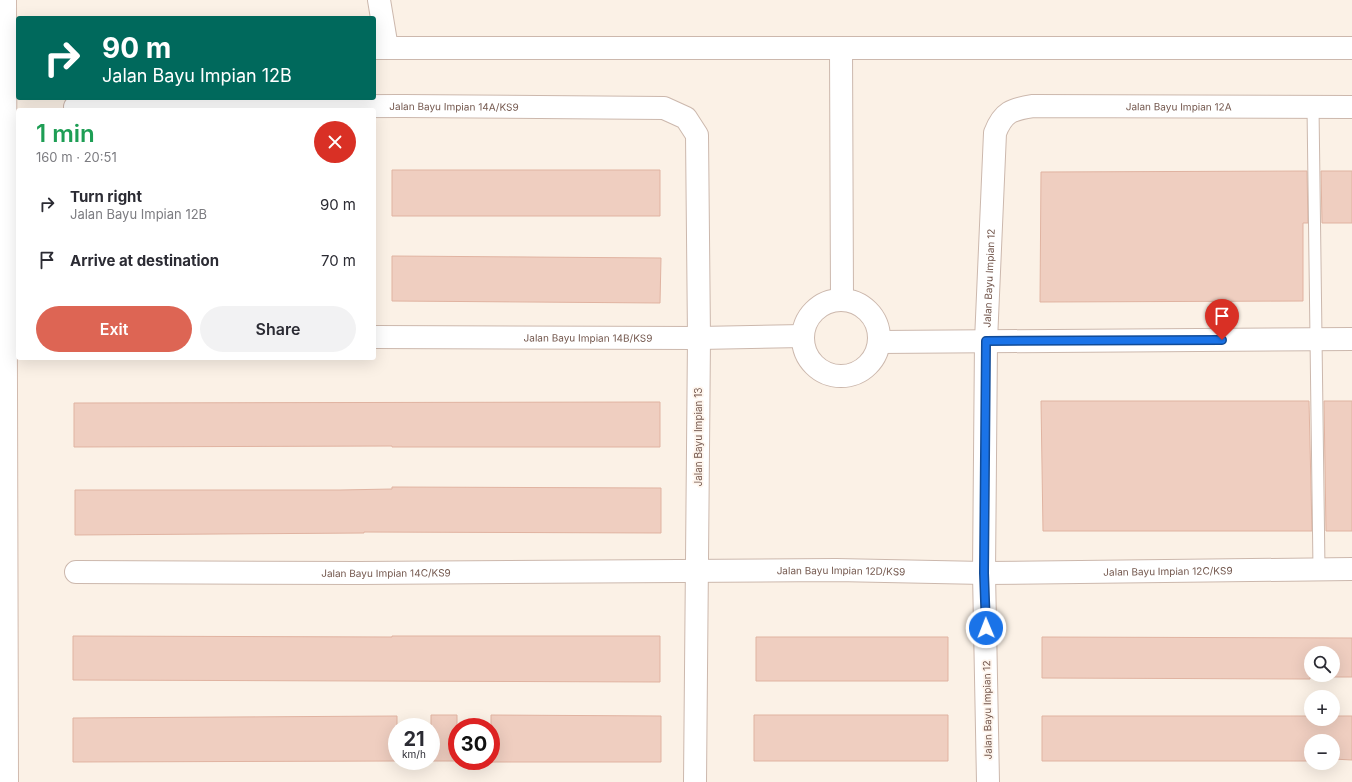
<!DOCTYPE html>
<meta charset="utf-8">
<style>
body{margin:0;font-family:Inter,sans-serif;background:#f2f2f3;color:#2b2b33;height:100vh;display:flex;flex-direction:column;font-size:15px;white-space:nowrap}
*{box-sizing:border-box;margin:0}
p{font-size:13px;color:#7c7c81}
.icon{flex:none;width:22px;height:22px;fill:none;stroke:currentColor;stroke-width:2;stroke-linecap:round;stroke-linejoin:round}
.map{position:relative;flex:1;overflow:hidden}
.details{position:absolute;left:16px;top:108px;width:360px;height:252px;display:flex;flex-direction:column;background:#fff;border-radius:4px;box-shadow:0 4px 16px #0002}
.details>*{flex:none}
.guide{position:absolute;left:16px;top:16px;width:360px;height:84px;border-radius:4px;box-shadow:0 4px 16px #0002;background:#00695c;color:#fff;overflow:hidden}
.fabs{position:absolute;left:1304px;top:646px;display:grid;gap:8px}
.fabs a{display:grid;place-items:center;width:36px;height:36px;border-radius:50%;background:#fff;box-shadow:0 4px 16px #0002;font-size:20px}
.speed{position:absolute;left:388px;top:718px;display:flex;gap:8px;font-size:20px;font-weight:700;text-align:center}
.speed>*{display:grid;place-content:center;width:52px;height:52px;border-radius:50%;background:#fff;box-shadow:0 4px 16px #0002;line-height:1}
.speed small{font-size:10px;font-weight:400}
.speed .limit{border:6px solid #d22;background:#fff;color:#111}
.pin{position:absolute;display:grid;place-items:center;width:34px;height:34px;color:#fff;margin:-41px -17px;border-radius:50% 50% 50% 0;rotate:-45deg;box-shadow:0 0 4px #0007}
.pin .icon{rotate:45deg}
.me{position:absolute;width:44px;margin:-22px;rotate:359deg;stroke-linejoin:round;filter:drop-shadow(0 0 3px #0008)}
.turn{display:flex;align-items:center;gap:14px;height:84px;padding:0 20px;font-size:18px}
.turn .icon{width:52px;height:52px;stroke-width:2.5}
.turn b{display:block;font-size:28px;line-height:34px}
.round{display:grid;place-items:center;flex:none;width:42px;height:42px;border-radius:21px;background:#f2f2f3}
.headline{display:flex;align-items:center;justify-content:space-between;height:68px;padding:0 20px}
h1{font-size:24px;font-weight:600;line-height:30px;color:#1e9e55}
.cta{display:flex;gap:8px;margin-top:auto;padding:8px 20px}
.cta a{flex:1;height:46px;border-radius:24px;background:#dd6554;color:#fff;font-size:16px;font-weight:600;line-height:46px;text-align:center}
.cta a+a{background:#f2f2f3;color:#2b2b33}
ul{padding:0;list-style:none}
li{display:flex;align-items:center;gap:12px;height:56px;padding:0 20px}
li div{flex:1}
li b{display:block;font-size:15px}
li em{font-style:normal}
.map>svg:first-child{display:block}
.building{fill:#efcec0;stroke:#e0b3a1;fill-rule:evenodd}
.lines{fill:none;stroke-linecap:round;stroke-linejoin:round}
.lane-casing{stroke:#ccb8ad;stroke-width:13}
.street-casing{stroke:#ccb8ad;stroke-width:24}
.secondary-casing{stroke:#d1baae;stroke-width:24}
.lane{stroke:#fff;stroke-width:11}
.street{stroke:#fff;stroke-width:22}
.secondary{stroke:#fff;stroke-width:22}
.route-casing{stroke:#114b97;stroke-width:10}
.route{stroke:#1a73e8;stroke-width:7}
.labels{text-anchor:middle;dominant-baseline:central;stroke-width:3.5;stroke-linejoin:round;paint-order:stroke}
.street-label{font-size:10px;fill:#73574d;stroke:#fef5ed}
</style>
<div class="map">
<svg width="1352" height="782" viewBox="0 0 1352 782">
<rect width="100%" height="100%" fill="#fbf1e6"/>
<path class="building" d="M392,170H660V216H392Z
M1307,171L1308,223H1303V301L1040,302L1041,172Z
M1321,171H1352V223H1322Z
M392,256L661,258L660,303L392,301Z
M1041,401H1309L1312,531H1043Z
M1324,401H1352V531H1326Z
M660,402V447H392V446L74,447V403Z
M392,487L661,488V533L364,532V533L75,535V490H340L392,489Z
M73,636L392,637V636H660V682L73,680Z
M756,637H948V681H756Z
M1042,637L1352,638V677H1310V679L1042,678ZM1311,653H1333V675H1311Z
M431,715H457V761H431Z
M491,715L661,716V762H491Z
M754,715H948V761H754Z
M397,716V761L73,762V718Z
M1042,716H1311V719H1333V716H1352V760L1333,759V741H1311V759H1309V761H1042Z"/>
<g class="lines">
<defs>
<path id="lane" d="M1313,107L1319,569"/>
<g id="street">
<path d="M379,0L387,48"/>
<path d="M374,48H1352"/>
<path d="M841,48L842,300"/>
<path id="s1" d="M75,107L403,106L664,108L686,118L697,135L699,338L695,782"/>
<circle cx="841" cy="338" r="38"/>
<path id="s2" d="M374,337L699,338L803,336"/>
<path d="M879,342L1352,339"/>
<path id="s3" d="M76,572L359,573L836,570L984,573L1352,569"/>
<path id="s4" d="M988,782L984,573L986,341L995,133C1003,112 1012,109 1033,106L1352,107"/>
</g>
<path id="secondary" d="M5,0L7,782"/>
</defs>
<use href="#lane" class="lane-casing"/>
<use href="#street" class="street-casing"/>
<use href="#secondary" class="secondary-casing"/>
<use href="#lane" class="lane"/>
<use href="#street" class="street"/>
<use href="#secondary" class="secondary"/>
</g>
<g class="lines">
<defs>
<path id="route" d="M986,628L984,573L986,341L1222,340"/>
</defs>
<use href="#route" class="route-casing"/>
<use href="#route" class="route"/>
</g>
<g class="labels">
<g class="street-label">
<text stroke="none"><textPath href="#s1" startOffset="379">Jalan Bayu Impian 14A/KS9</textPath></text>
<text stroke="none"><textPath href="#s4" startOffset="845">Jalan Bayu Impian 12A</textPath></text>
<text stroke="none"><textPath href="#s4" startOffset="504">Jalan Bayu Impian 12</textPath></text>
<text stroke="none"><textPath href="#s2" startOffset="214">Jalan Bayu Impian 14B/KS9</textPath></text>
<text transform="translate(698 437) rotate(-90)">Jalan Bayu Impian 13</text>
<text stroke="none"><textPath href="#s3" startOffset="1092">Jalan Bayu Impian 12C/KS9</textPath></text>
<text stroke="none"><textPath href="#s3" startOffset="765">Jalan Bayu Impian 12D/KS9</textPath></text>
<text stroke="none"><textPath href="#s3" startOffset="310">Jalan Bayu Impian 14C/KS9</textPath></text>
<text transform="translate(987 710) rotate(-91)">Jalan Bayu Impian 12</text>
</g>
</g>
</svg>
<div class="fabs">
<a><svg class="icon" aria-label="search" viewBox="0 0 24 24"><circle cx="10" cy="10" r="6"/><path d="M15 15l6 6"/></svg></a>
<a>+</a>
<a>−</a>
</div>
<div class="speed"><div>21<small>km/h</small></div><div class="limit">30</div></div>
<div class="pin" style="left:1222px;top:340px;background:#d93025"><svg class="icon" aria-label="arrive" viewBox="0 0 24 24"><path d="M6 21V4h12l-3 4 3 4H6"/></svg></div>
<svg class="me" style="left:986px;top:628px" viewBox="-20 -20 40 40"><circle r="17" fill="#1a73e8" stroke="#fff" stroke-width="3"/><path d="M0-11L8 9 0 5-8 9z" fill="#fff"/></svg>
<div class="guide">
<div class="turn"><svg class="icon" aria-label="right" viewBox="0 0 24 24"><path d="M7 20v-9h11M14 6l5 5-5 5"/></svg><div><b>90 m</b>Jalan Bayu Impian 12B</div></div>
</div>
<section class="details">
<div class="headline"><div><h1>1 min</h1><p>160 m · 20:51</p></div><a class="round" style="background:#d93025;color:#fff"><svg class="icon" aria-label="close" viewBox="0 0 24 24"><path d="M6 6l12 12M18 6L6 18"/></svg></a></div>
<ul>
<li><svg class="icon" aria-label="right" viewBox="0 0 24 24"><path d="M7 20v-9h11M14 6l5 5-5 5"/></svg><div><b>Turn right</b><p>Jalan Bayu Impian 12B</p></div><em>90 m</em></li>
<li><svg class="icon" aria-label="arrive" viewBox="0 0 24 24"><path d="M6 21V4h12l-3 4 3 4H6"/></svg><div><b>Arrive at destination</b></div><em>70 m</em></li>
</ul>
<div class="cta"><a>Exit</a><a>Share</a></div>
</section>
</div>
